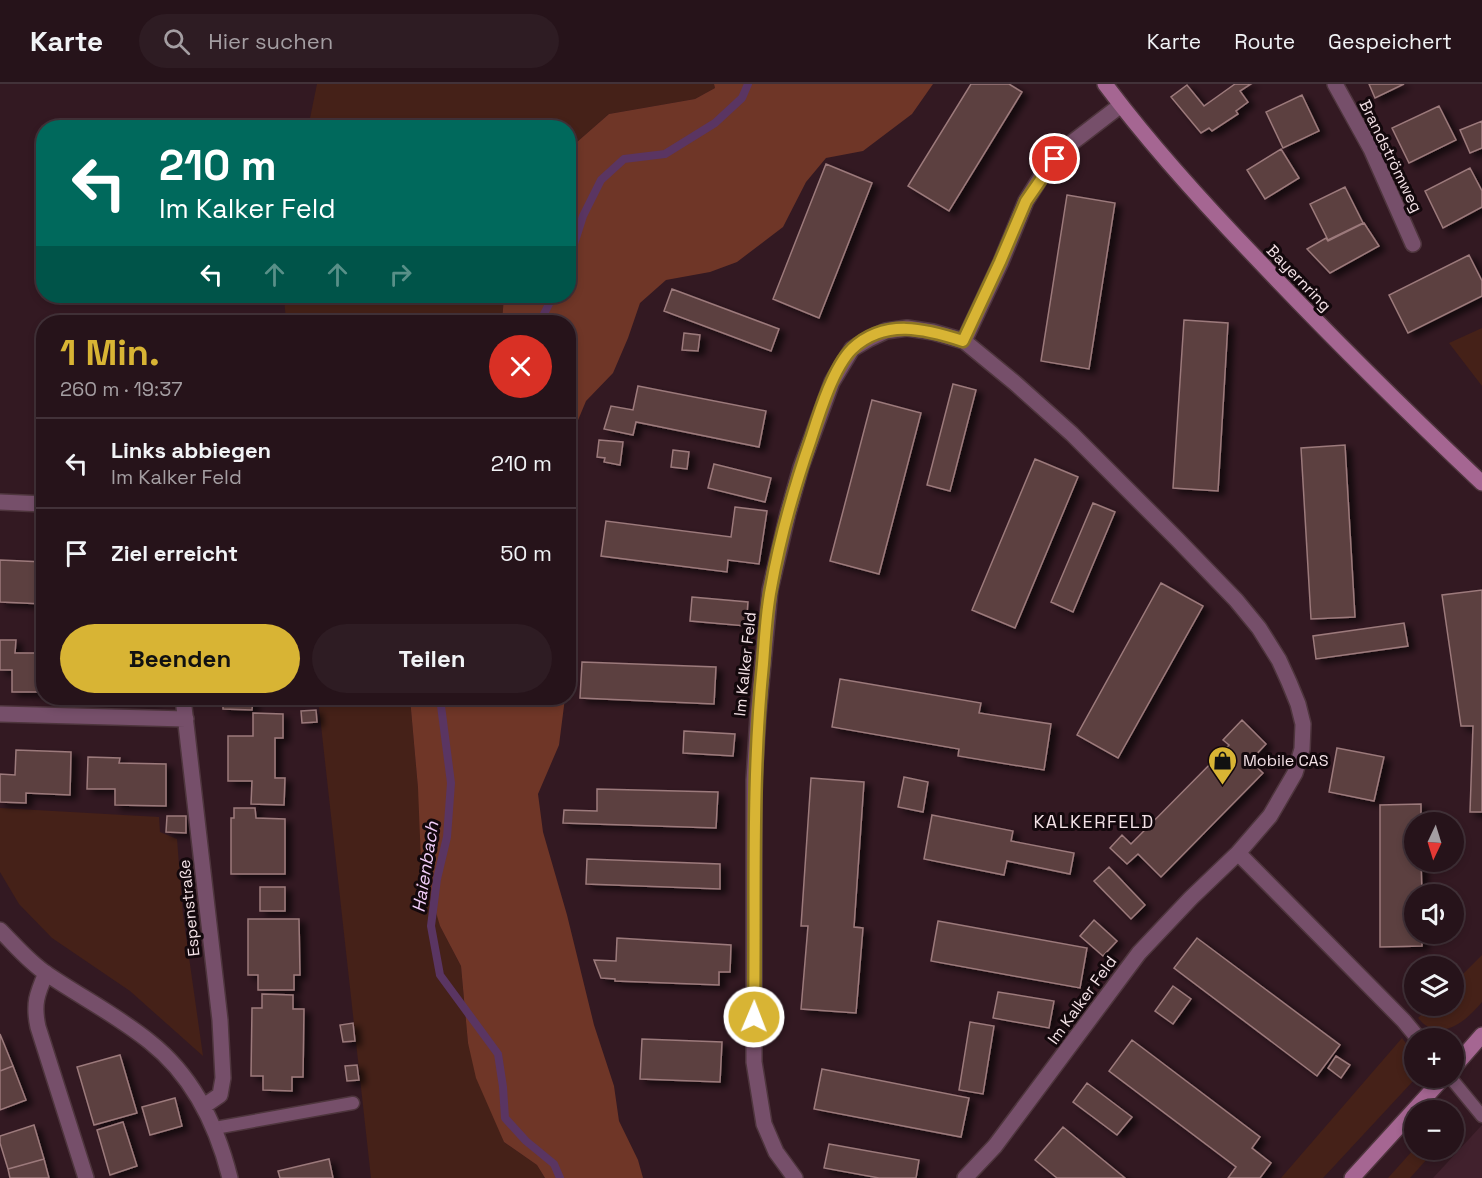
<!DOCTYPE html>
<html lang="de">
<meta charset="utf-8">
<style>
body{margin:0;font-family:"Space Grotesk",sans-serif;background:#2e1c23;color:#f1f3f6;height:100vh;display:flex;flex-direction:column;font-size:22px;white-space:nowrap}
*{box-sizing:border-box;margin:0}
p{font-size:20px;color:#a49ea2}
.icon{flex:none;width:33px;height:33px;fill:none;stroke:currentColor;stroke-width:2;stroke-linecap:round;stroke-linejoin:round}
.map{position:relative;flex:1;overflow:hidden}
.sheet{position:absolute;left:36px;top:231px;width:540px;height:390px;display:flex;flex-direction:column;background:#26131a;border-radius:24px;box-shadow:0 3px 9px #0003,0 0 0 2px #423239}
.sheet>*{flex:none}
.top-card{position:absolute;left:36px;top:36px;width:540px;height:183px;border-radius:24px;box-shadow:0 3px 9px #0003,0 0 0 2px #423239;background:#00695c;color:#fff;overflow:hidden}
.needle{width:39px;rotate:184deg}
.fabs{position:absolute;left:1404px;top:728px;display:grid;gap:12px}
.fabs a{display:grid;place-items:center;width:60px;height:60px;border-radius:50%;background:#26131a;box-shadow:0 3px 9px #0003,0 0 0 2px #423239;font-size:30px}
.pin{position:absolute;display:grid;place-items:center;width:51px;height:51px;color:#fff;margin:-26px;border:3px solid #fff;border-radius:50%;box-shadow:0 2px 6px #0007}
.me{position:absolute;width:66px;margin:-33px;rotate:1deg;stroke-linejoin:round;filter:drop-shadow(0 0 4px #0008)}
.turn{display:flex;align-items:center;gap:21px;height:126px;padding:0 24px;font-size:27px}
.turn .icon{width:78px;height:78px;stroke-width:2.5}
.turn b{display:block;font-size:42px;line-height:51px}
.lanes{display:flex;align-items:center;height:57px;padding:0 24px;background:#0003;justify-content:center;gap:30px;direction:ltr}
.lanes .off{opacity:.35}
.round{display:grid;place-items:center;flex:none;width:63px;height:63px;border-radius:32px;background:#2e1c23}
.headline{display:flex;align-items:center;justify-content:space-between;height:102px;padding:0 24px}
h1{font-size:36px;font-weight:700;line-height:45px;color:#d8b434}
.primary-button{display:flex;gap:12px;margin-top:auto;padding:12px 24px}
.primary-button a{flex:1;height:69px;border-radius:36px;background:#d8b434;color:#111;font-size:24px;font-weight:700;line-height:69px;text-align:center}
.primary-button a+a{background:#2e1c23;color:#f1f3f6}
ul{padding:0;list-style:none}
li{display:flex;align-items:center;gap:18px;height:90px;padding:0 24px;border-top:2px solid #423239}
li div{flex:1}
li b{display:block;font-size:22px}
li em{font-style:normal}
header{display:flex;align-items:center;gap:36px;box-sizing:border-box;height:84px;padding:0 30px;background:#26131a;border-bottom:2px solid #423239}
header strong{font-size:28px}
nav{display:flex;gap:33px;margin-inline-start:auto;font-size:21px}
.search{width:420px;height:54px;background:#2e1c23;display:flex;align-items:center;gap:15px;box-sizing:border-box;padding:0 21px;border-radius:33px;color:#a49ea2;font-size:22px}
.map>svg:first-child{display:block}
.built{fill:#41212d}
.green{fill:#452118}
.forest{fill:#6f3627}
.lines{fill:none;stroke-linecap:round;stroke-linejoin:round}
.stream{stroke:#5a3562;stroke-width:8}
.building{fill:#5c3f40;stroke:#9c7a7b;stroke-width:1.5;filter:url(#shadow)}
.service-casing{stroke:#4e353d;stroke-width:15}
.minor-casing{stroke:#4e353d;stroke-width:18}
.secondary-casing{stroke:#4e353d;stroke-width:18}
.service{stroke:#764f6a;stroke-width:12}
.minor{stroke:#764f6a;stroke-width:15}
.secondary{stroke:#a56692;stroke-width:15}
.route-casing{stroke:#8c7522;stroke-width:15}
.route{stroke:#d8b434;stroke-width:10}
.labels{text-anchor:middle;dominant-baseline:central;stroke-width:6;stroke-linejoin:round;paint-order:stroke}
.street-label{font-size:16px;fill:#f3e1e6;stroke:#13080c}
.poi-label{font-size:16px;fill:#f3e1e6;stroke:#13080c;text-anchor:start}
.neighbourhood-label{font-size:18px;letter-spacing:1.5px;fill:#f3e1e6;stroke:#13080c}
.water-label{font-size:18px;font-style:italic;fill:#f2cefa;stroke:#13080c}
</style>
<header>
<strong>Karte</strong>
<div class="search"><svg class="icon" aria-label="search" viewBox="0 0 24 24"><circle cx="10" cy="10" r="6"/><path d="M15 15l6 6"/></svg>Hier suchen</div>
<nav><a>Karte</a><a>Route</a><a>Gespeichert</a></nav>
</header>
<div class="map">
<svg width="1482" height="1094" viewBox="0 0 1482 1094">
<defs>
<filter id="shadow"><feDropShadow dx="6" dy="4" stdDeviation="3" flood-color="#0009"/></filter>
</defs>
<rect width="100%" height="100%" fill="#331922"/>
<path class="built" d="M1482,1041V1094H1433Z"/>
<path class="green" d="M317,0H714L715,4L695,15L609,30L577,58L569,73L568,44H308Z
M284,212H504L502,238H286Z
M1482,244V302L1449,259Z
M318,614H410L418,704L440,842L461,882L468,959L504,1058L537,1081L545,1094H371Z
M0,724L159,733L160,748L177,755L183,831L203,972L130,907L52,854L19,820L0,788Z
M1482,871V918C1470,932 1450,953 1429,943C1425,942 1421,937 1418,934L1431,921H1454V899Z
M1402,954L1414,970V996L1323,1094H1281Z
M1414,1065H1436L1410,1094H1388Z"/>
<path class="forest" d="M714,0H933L912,30L863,67L826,74L806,98L783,143L737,178L710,188L666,196L640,219L628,254L613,289L586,317L571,353L569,368L568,238H502L504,212H568L569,73L577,58L609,30L695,15L715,4Z
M410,614H565L559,661L538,710L543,748L567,831L594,941L614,1002L619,1037L638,1076L643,1094H545L537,1081L504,1058L476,994L468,959L461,882L440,842L421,777L418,704Z"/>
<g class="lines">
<path class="stream" d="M568,179L583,132L601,96L624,75L665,70L715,39L742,14L748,0
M540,238L553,212
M440,614L451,699L447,753L437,795L431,842L440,891L498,970L503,1003L505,1034L526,1057L554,1080L560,1094"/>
</g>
<path class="building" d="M971,0H1009L1022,8L949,127L908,102Z
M1235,0H1251L1240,7L1248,18L1236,27L1238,30L1212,47L1209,44L1201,49L1171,13L1187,1L1204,22Z
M1369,0H1404L1375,14Z
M1302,11L1319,47L1283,64L1266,28Z
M1439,22L1456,56L1409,79L1392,44Z
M1482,37V64L1470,69L1460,46Z
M1281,65L1299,94L1265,115L1247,86Z
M826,80L872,99L819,234L773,215Z
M1470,84L1482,107V123L1443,144L1425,107Z
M1345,103L1363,139L1328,156L1310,120Z
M1067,111L1115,119L1089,285L1041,277Z
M1364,139L1379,162L1330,189L1307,165L1326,154L1328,157Z
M1469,171L1482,197V212L1408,249L1389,211Z
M672,205L779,245L771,267L664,227Z
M1184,236L1228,239L1218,407L1173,404Z
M684,249L700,251L698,267L682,266Z
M953,300L976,306L950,407L927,401Z
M638,302L766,327L759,363L636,338L633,351L604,345L611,322L633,326Z
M872,316L921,329L879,490L830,477Z
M599,356L623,358L620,381L604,378L605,374L597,373Z
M1345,361L1355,533L1311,535L1301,364Z
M673,366L689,368L687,385L671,383Z
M1035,375L1078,393L1015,544L972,526Z
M714,380L771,394L765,418L708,404Z
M1093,419L1115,428L1073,528L1051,518Z
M735,423L767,427L759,480L728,476L727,488L601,472L606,437L731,453Z
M0,476L44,478V520L0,518Z
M1161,499L1203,522L1118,674L1077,651Z
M1482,506V728H1470L1473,642H1461L1442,511Z
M692,513L748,518L746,542L690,537Z
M1404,539L1408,562L1316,575L1313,552Z
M0,556H16L15,569H44V608H12V586H0Z
M582,578L716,583L714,620L580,614Z
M840,595L981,619L979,629L1051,640L1044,686L958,672L959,665L832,643Z
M87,614H153V617Z
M223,614H253L252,626L223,625Z
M316,626L317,638L302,639L301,627Z
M253,629L283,630V654H275V694H285L284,721L251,720L252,697H228V652H253Z
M1242,636L1266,660L1250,677L1263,689L1161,793L1138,770L1127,780L1110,764L1122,751L1131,760L1229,661L1223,656Z
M684,647L735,650L733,672L683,669Z
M1337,664L1384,673L1374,717L1329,708Z
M16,666L71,668L70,711L26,709V719L0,718V690L15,691Z
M88,673L120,674L119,679L166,680V722L115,721V705H87Z
M904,693L928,698L923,728L898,723Z
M811,694L864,698L854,843L863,844L856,929L801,925L808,842H801Z
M597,705L718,708L716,744L563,739L564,726L597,727Z
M1421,720V738H1414V777H1421L1422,810H1414V849H1422V862L1380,863V721Z
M234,724H255L256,734L285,735V790H231V734H234Z
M932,731L1013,747L1011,757L1074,769L1070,790L1007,777L1004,791L924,775Z
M167,732H186V749L166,748Z
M587,775L720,780V805L586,800Z
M1109,783L1145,821L1131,835L1094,797Z
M260,803H285V827H260Z
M248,835H299L300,891H294V906H258V891H248Z
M1094,836L1117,857L1103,872L1080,852Z
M938,837L1087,864L1080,904L931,877Z
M617,854L731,861L730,888H719V901L615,897V895L601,894L594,876L616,877Z
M1197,854L1340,961L1317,992L1174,884Z
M1173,902L1191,915L1173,940L1155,927Z
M998,908L1054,917L1049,944L993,934Z
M262,910L293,911V925H304L303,993H292V1007L263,1006V992H251L252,924H262Z
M970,938L994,942L983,1010L959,1006Z
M353,939L355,957L343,958L340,941Z
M0,950L13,982L0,987Z
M642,955L722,958L720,998L640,995Z
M1132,956L1260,1053L1252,1064L1271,1079L1260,1094H1228L1236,1083L1109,987Z
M120,971L137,1029L94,1041L77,983Z
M1336,972L1350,981L1341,994L1328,984Z
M357,981L359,996L347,997L345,982Z
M13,982L26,1016L0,1026V987Z
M822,985L969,1014L961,1053L814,1025Z
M1087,999L1132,1033L1117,1051L1073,1018Z
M175,1014L182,1042L150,1051L142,1023Z
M123,1038L137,1082L110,1091L97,1046Z
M34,1041L44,1075L8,1085L0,1059V1052Z
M1063,1043L1125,1094H1057L1035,1076Z
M829,1060L919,1076L916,1094H879L824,1084Z
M44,1075L49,1094H10L8,1085Z
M329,1075L333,1094H280L278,1087Z"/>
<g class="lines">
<defs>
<path id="service" d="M1450,993L1482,1032
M215,1044L353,1019"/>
<path id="minor" d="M1335,0L1371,65L1413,160
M964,257L1001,178L1026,117L1046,85L1065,64L1121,21
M0,418L44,420
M183,614L220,936L223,994L220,1011L204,1022
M0,630L186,635
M1238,769L1404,937L1418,954
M0,846C15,861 29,878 47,890C81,913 118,932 150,958C193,992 217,1042 230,1094
M46,889C37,910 33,920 38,943L86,1094
M795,1094L776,1068L764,1040L754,978V696L758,632L770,506L788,429L801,383L832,298L852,265L869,255L886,247L907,244L933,248L964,257L1015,299L1072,350L1177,455L1236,516L1259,544L1279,576L1289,598L1298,620L1303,640L1302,665L1295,689L1270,732L1238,769L1191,814L1139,869L995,1062L965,1094"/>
<path id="secondary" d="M1105,0C1152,63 1206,122 1260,178C1332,254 1406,327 1482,399
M1454,983L1482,951
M1352,1094L1444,993"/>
</defs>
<use href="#service" class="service-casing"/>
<use href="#minor" class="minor-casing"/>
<use href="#secondary" class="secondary-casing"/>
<use href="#service" class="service"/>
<use href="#minor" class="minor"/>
<use href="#secondary" class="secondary"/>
</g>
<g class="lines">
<defs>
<path id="route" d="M754,933C756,816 751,698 763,580C765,555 766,529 771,504C780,453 794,404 811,355C819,330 833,284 852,265C885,234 926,245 963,257L1000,178L1026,117L1055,75"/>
</defs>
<use href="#route" class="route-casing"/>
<use href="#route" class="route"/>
</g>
<defs>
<symbol id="shop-pin" viewBox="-11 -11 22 30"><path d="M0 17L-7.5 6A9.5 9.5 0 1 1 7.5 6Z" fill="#d8b434" stroke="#13080c"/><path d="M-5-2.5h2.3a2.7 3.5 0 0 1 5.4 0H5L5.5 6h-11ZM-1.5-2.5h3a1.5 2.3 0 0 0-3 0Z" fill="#111"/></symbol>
</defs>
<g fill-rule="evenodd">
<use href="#shop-pin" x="1206" y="660" width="33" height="45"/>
</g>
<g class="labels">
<g class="street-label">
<text transform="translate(1391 72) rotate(64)">Brandströmweg</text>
<text transform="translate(1299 194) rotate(46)">Bayernring</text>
<text transform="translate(745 580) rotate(-84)">Im Kalker Feld</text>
<text transform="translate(189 824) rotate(-96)">Espenstraße</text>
<text transform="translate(1082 916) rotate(-54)">Im Kalker Feld</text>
</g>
<g class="poi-label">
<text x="1243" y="676">Mobile CAS</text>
</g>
<g class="neighbourhood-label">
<text x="1094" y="737">KALKERFELD</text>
</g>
<g class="water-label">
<text transform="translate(425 783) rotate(-81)">Haienbach</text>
</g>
</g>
</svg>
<div class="fabs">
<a><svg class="needle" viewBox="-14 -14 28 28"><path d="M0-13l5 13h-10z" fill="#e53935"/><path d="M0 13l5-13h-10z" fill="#a49ea2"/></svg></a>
<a><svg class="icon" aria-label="sound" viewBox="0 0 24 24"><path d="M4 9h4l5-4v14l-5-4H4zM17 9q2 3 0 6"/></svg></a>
<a><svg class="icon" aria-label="layers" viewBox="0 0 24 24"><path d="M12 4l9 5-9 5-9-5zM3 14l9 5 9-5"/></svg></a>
<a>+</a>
<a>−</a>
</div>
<div class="pin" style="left:1055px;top:75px;background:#d93025"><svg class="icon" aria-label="arrive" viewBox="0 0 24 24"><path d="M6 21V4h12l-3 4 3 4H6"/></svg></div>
<svg class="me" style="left:754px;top:933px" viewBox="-20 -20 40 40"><circle r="17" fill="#d8b434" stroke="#fff" stroke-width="3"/><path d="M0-11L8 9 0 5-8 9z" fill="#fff"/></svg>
<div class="top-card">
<div class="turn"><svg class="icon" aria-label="left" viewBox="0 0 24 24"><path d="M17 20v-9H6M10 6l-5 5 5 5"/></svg><div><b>210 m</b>Im Kalker Feld</div></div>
<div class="lanes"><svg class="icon" aria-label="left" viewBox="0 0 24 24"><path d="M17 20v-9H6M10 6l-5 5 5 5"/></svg><svg class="icon off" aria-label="ahead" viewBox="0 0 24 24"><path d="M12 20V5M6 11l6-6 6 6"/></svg><svg class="icon off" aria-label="ahead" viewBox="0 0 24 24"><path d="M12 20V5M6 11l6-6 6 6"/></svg><svg class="icon off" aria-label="right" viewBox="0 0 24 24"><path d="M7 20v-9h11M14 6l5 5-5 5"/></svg></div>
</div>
<section class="sheet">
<div class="headline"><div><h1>1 Min.</h1><p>260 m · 19:37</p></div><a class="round" style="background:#d93025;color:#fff"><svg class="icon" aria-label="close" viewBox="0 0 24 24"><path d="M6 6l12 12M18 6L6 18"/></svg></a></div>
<ul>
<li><svg class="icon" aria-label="left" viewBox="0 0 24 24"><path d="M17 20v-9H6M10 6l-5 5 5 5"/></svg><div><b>Links abbiegen</b><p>Im Kalker Feld</p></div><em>210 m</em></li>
<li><svg class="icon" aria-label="arrive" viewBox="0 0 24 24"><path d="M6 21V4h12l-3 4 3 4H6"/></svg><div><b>Ziel erreicht</b></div><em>50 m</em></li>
</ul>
<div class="primary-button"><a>Beenden</a><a>Teilen</a></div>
</section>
</div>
